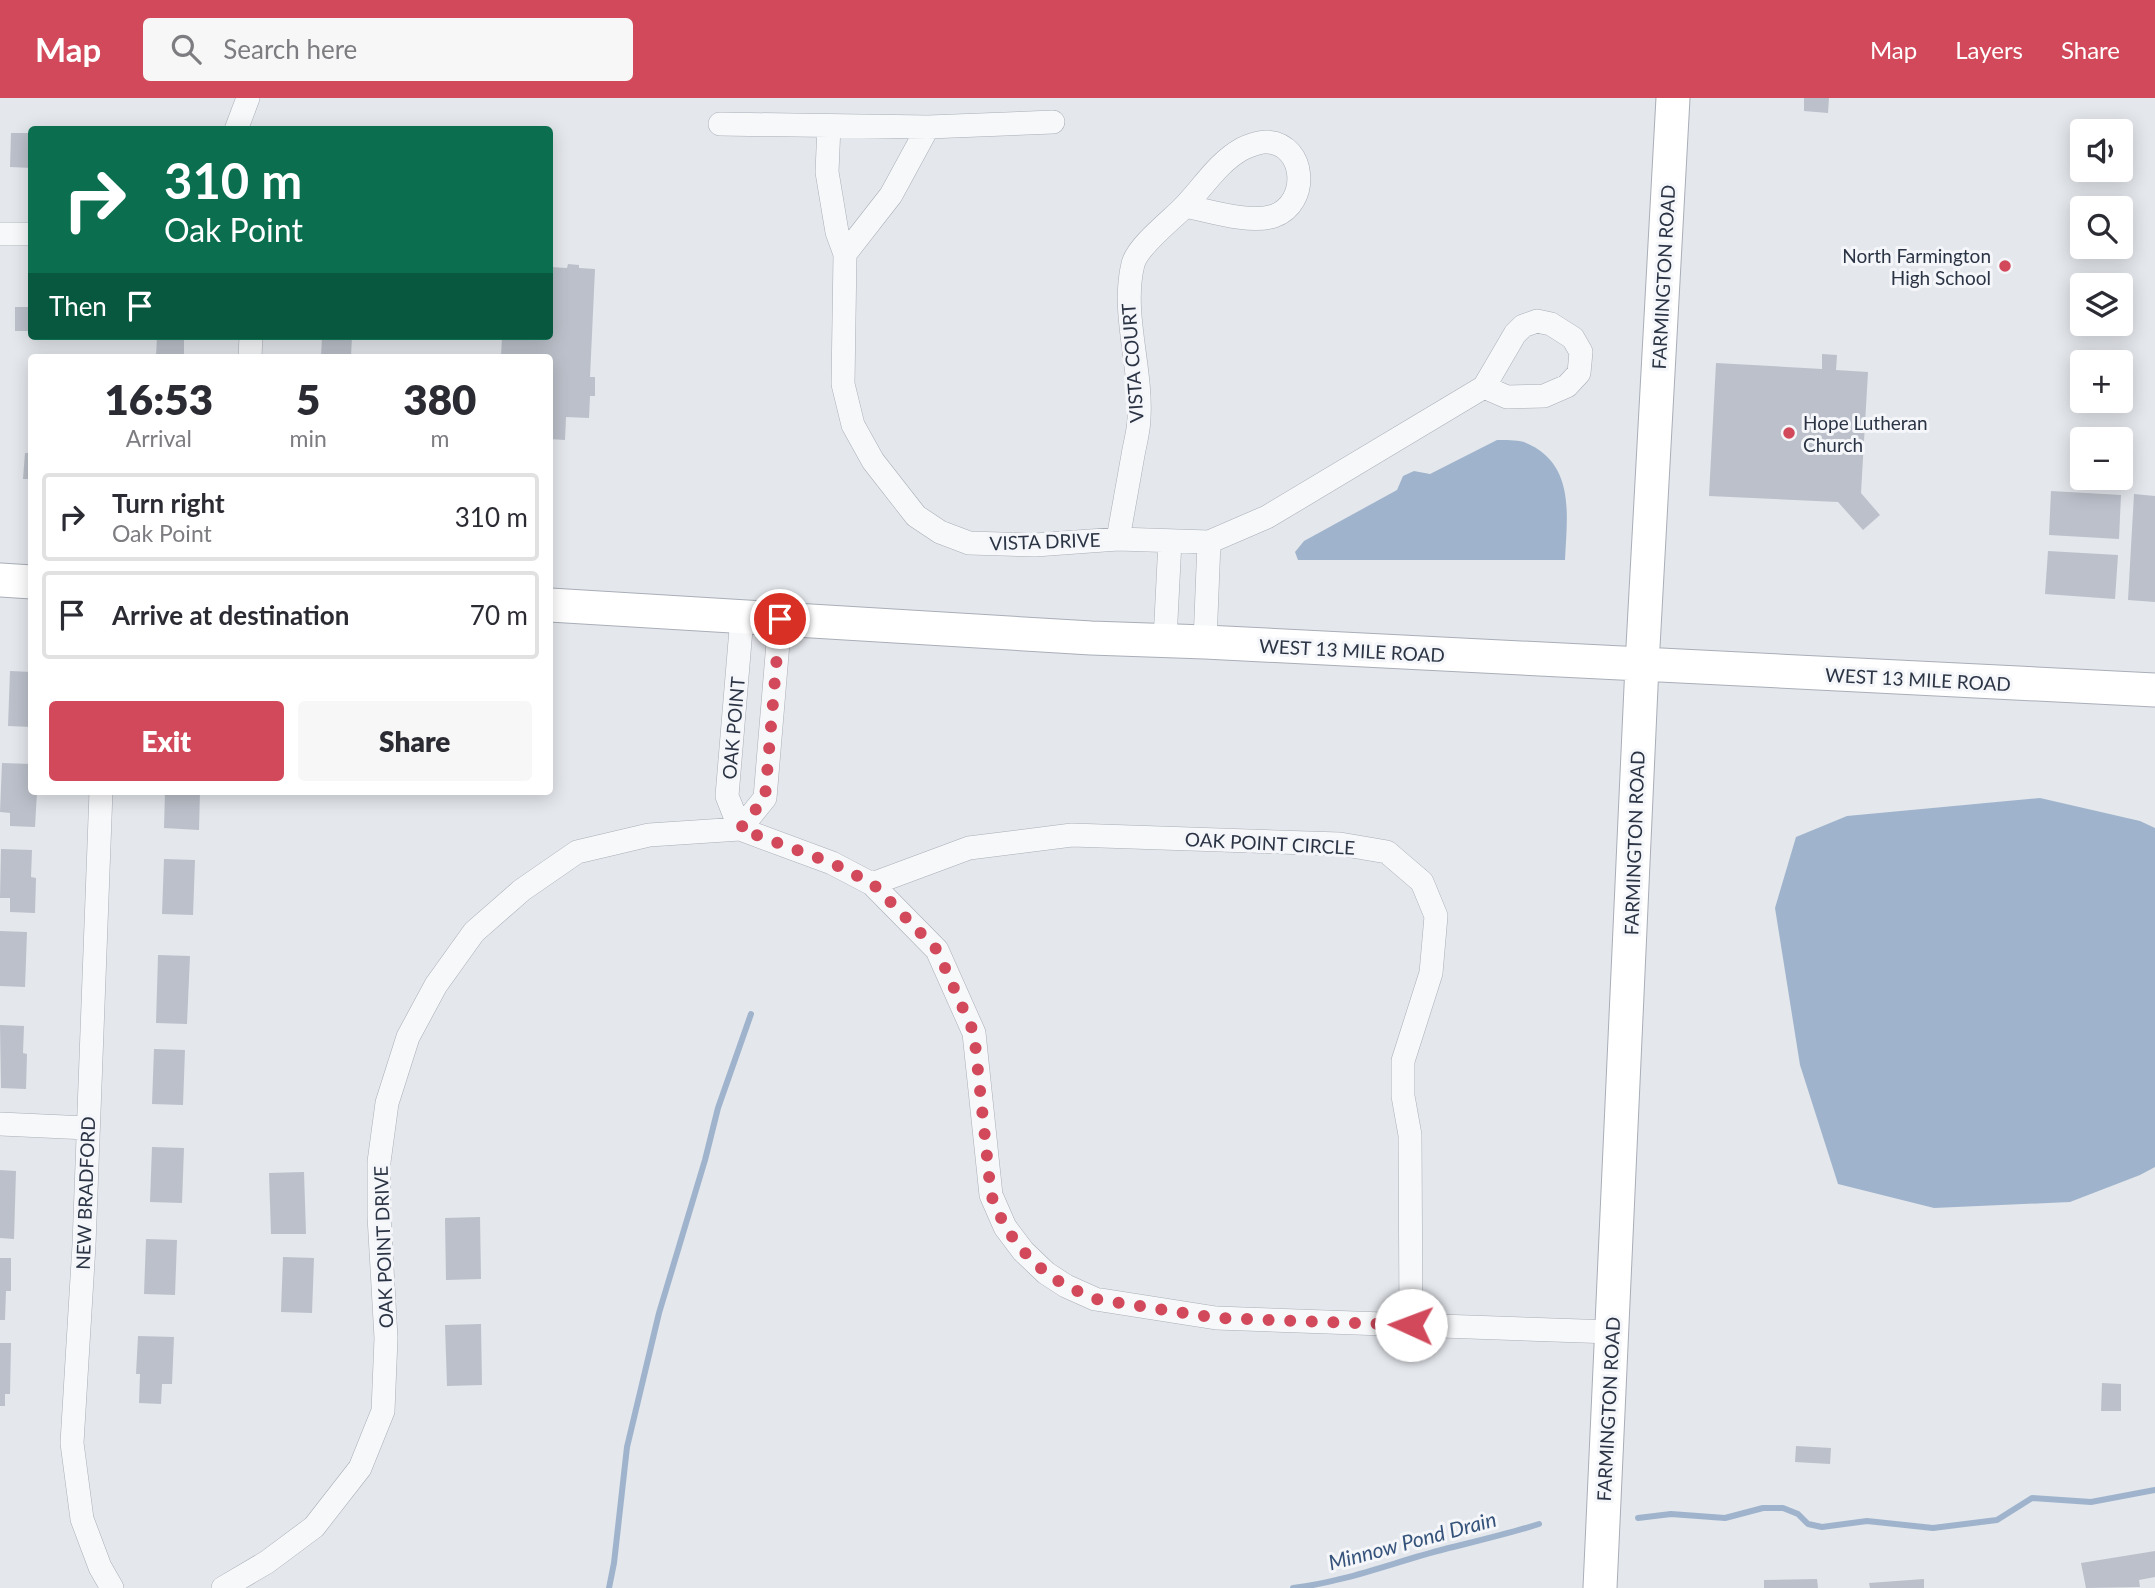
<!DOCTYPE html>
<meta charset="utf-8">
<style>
body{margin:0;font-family:Lato,sans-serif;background:#f7f7f7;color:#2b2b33;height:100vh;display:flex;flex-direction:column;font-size:26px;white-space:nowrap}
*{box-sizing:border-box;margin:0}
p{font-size:23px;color:#7c7c81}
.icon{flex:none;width:38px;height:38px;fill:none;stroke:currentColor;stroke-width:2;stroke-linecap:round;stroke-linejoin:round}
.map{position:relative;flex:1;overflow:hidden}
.side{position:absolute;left:28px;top:256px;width:525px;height:441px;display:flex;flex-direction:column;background:#fff;border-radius:7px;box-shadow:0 4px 18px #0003}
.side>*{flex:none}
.hud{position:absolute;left:28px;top:28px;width:525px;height:214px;border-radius:7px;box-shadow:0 4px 18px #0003;background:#0b6e4f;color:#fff;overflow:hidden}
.tools{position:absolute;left:2070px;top:21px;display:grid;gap:14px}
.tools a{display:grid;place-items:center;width:63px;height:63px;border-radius:7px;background:#fff;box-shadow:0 4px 18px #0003;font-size:35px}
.pin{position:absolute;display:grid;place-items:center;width:60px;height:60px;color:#fff;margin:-30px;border:4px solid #fff;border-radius:50%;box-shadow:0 2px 7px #0007}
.me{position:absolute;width:77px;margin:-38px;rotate:272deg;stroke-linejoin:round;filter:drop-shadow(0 0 5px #0008)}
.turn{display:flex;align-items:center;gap:24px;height:147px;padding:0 21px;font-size:32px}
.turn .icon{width:91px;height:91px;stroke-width:2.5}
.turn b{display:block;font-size:49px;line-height:60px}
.then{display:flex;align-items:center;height:66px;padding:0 21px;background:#0003;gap:14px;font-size:26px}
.eta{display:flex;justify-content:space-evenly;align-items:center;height:119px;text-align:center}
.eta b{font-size:42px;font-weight:800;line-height:49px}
.primary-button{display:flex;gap:14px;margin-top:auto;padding:14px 21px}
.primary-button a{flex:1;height:80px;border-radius:7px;background:#d1495b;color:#fff;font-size:28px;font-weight:800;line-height:80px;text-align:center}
.primary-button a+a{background:#f7f7f7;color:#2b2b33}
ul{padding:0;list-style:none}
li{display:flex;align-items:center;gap:21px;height:88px;margin:0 14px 10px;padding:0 7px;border:4px solid #e1e1e2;border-radius:7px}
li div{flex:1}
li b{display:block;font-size:26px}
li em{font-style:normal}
header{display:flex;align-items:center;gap:42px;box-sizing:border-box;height:98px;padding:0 35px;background:#d1495b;color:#fff}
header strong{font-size:33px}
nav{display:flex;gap:38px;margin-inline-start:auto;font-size:24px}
.search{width:490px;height:63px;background:#f7f7f7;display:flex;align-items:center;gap:18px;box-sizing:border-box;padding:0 24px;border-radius:7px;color:#7c7c81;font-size:26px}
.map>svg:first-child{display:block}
.water{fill:#9fb4cc}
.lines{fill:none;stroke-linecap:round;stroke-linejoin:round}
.stream{stroke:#9fb4cc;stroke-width:6}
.building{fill:#bbc0ca}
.street-casing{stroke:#a9aeb7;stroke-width:24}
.secondary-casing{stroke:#a9aeb7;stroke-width:35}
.street{stroke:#f7f8fa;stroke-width:23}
.secondary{stroke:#fff;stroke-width:33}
.route{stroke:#d1495b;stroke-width:12;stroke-dasharray:0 21.6}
.poi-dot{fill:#d1495b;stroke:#f4f6f9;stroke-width:2.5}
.labels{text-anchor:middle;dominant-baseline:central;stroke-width:6;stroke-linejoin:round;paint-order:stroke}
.poi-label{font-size:19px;fill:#2b3445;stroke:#f4f6f9;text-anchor:end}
.street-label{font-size:19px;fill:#2b3445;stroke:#f4f6f9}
.water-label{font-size:21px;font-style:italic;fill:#34527a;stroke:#f4f6f9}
</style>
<header>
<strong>Map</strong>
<div class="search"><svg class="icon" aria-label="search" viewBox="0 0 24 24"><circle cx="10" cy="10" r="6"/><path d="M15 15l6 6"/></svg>Search here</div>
<nav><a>Map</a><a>Layers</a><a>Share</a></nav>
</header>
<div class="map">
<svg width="2155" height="1490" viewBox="0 0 2155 1490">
<rect width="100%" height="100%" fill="#e4e7ec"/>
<path class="water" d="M1497,342C1505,342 1516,342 1524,344C1576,365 1567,417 1565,462H1298L1295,454L1304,443L1397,392L1403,378L1414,373L1430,376Z
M2040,700L2140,723L2155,730V1069L2140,1077L2070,1104L1934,1110L1838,1086L1800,967L1775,810L1796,739L1847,718Z"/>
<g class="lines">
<path class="stream" d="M1638,1420L1671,1416L1725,1420L1763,1410H1783L1798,1416L1808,1426L1822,1429L1867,1423L1933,1430L1997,1422L2032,1400L2091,1404L2155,1392
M609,1490L614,1465L627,1349L659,1215L705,1062L718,1010L751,916
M1293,1490C1345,1484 1394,1464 1445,1451C1477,1443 1508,1436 1539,1426"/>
</g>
<path class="building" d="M1804,0H1829L1828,15L1804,13Z
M11,35H32V70L10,69Z
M568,166L579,167V170L595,171L590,279H595V298H590L589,320L566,319L565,342L550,341V259H501L502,238H550V169L567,170Z
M15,209H32V233H15Z
M157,238H184V259H156Z
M322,238H352L351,259H321Z
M1822,256L1837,257L1836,272L1868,274L1861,395L1880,417L1863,432L1838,404L1709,398L1716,265L1822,271Z
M25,355H32V381H23Z
M2051,393L2121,397L2119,441L2049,437Z
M2134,396L2155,398V504L2128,502Z
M2048,453L2118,457L2115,501L2045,496Z
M10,573L32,574V629L8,628Z
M2,665L32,666V694H37L35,729L10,728V715L0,714Z
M165,693H200L199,732L164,730Z
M1,751L32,752L31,779L36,780L35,815L10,814V800H0Z
M164,761L195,762L193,817L162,816Z
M0,833L27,834L25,889L0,888Z
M158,857L190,858L187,926L156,925Z
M0,927L24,928L23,955L27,956L26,991L1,990Z
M154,951L185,952L183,1007L152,1006Z
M152,1049L184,1050L182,1105L150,1104Z
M0,1072L16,1073L14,1141L0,1140Z
M304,1074L306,1136H271L269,1075Z
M480,1119L481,1181L446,1182L445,1120Z
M146,1141L177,1142L175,1197L144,1196Z
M283,1159L314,1160L312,1215L281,1214Z
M0,1160H11V1193H6L5,1222H0Z
M481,1226L482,1287L447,1288L445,1227Z
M138,1238L174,1239L172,1286H162L161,1306L139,1305L140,1276H136Z
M0,1245H11L10,1296H5V1308H0Z
M2102,1285L2121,1286V1313H2101Z
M1796,1348L1831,1350L1830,1366L1795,1364Z
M2155,1453V1479L2139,1482L2140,1489L2086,1490L2081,1465Z
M1817,1481L1818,1490H1764V1482Z
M1924,1481V1490H1870L1869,1485Z"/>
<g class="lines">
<defs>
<path id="street" d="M720,26L928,29L1053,24
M829,28L827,74L837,134L845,156L843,286L853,327L873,363L916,418L940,434L969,445L1035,447L1118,441L1209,444L1267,419L1484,289L1515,236L1523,228L1537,223L1551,226L1573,240L1581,254L1579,275L1567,288L1544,298L1507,299L1484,289
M236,32L248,0
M0,136H32
M845,156L891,97L928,29
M250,259L251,238
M1118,441C1123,413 1128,385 1133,357C1135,345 1139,332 1139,320C1142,269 1121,215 1133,166C1137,149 1169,124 1182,111C1202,91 1217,65 1242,51C1248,48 1261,43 1268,44C1306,47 1310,105 1274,118C1250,126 1210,113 1185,108
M742,519L727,698L740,731L765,700L780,521
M1165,542L1170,443
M1205,544L1209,444
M101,693L84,1147L72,1345L82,1421L100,1469L112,1490
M872,786L969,750L1072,737L1340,746L1387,754L1422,784L1436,818L1431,875L1403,963V998L1410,1037L1411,1227
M0,1026L87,1030
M223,1490L267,1464L314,1429L360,1370L383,1313L386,1240L379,1118V1064L387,1005L408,939L436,887L474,834L522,792L577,754L649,737L740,731L832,765L872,786L937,852L974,935L991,1097L1005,1129L1023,1153L1046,1175L1066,1188L1095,1201L1216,1220L1612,1234"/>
<path id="secondary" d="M0,482L32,484
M550,507L1091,540L1205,544L2155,592
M1600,1490L1642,567L1673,0"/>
</defs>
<use href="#street" class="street-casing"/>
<use href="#secondary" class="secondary-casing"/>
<use href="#street" class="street"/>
<use href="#secondary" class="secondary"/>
</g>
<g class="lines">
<path class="route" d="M780,521L765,700L740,731L832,765L873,786L937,852L974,935L991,1097L1005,1129L1023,1153L1046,1175L1066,1188L1095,1201L1216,1220L1411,1227"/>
</g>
<g class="poi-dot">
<circle cx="2005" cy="168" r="7"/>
<circle cx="1789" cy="335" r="7"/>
</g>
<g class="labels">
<g class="poi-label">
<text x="1991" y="157">North Farmington<tspan x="1991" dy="22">High School</tspan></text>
<text x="1803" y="324" text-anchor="start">Hope Lutheran<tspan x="1803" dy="22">Church</tspan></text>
</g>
<g class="street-label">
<text transform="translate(1663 179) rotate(-87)">FARMINGTON ROAD</text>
<text transform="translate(1132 265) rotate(-94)">VISTA COURT</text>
<text transform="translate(1045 443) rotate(-2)">VISTA DRIVE</text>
<text transform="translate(1352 552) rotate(3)">WEST 13 MILE ROAD</text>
<text transform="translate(1918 581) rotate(3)">WEST 13 MILE ROAD</text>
<text transform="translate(733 630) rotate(-85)">OAK POINT</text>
<text transform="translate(1270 745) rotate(3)">OAK POINT CIRCLE</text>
<text transform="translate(1634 745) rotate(-88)">FARMINGTON ROAD</text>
<text transform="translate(85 1095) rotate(-88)">NEW BRADFORD</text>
<text transform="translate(383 1149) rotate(-92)">OAK POINT DRIVE</text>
<text transform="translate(1608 1311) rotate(-87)">FARMINGTON ROAD</text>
</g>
<g class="water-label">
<text transform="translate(1412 1442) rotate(-15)">Minnow Pond Drain</text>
</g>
</g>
</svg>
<div class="tools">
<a><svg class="icon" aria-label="sound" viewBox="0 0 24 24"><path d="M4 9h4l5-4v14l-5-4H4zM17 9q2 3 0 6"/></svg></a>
<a><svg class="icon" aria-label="search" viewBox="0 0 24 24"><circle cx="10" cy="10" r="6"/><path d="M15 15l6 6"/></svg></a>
<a><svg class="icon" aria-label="layers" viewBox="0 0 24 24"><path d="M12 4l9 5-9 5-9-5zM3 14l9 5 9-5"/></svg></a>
<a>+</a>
<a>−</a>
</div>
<div class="pin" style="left:780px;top:521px;background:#d93025"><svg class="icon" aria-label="arrive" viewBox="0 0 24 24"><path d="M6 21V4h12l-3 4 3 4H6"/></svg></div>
<svg class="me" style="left:1411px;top:1227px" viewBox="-20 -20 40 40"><circle r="19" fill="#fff"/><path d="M0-13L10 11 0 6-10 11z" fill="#d1495b"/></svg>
<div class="hud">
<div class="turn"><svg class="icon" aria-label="right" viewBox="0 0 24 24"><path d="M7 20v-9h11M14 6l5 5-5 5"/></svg><div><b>310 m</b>Oak Point</div></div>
<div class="then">Then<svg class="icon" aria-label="arrive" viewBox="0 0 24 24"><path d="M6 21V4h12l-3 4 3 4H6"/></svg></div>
</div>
<section class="side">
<div class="eta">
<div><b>16:53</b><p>Arrival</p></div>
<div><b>5</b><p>min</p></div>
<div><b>380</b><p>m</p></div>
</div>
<ul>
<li><svg class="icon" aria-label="right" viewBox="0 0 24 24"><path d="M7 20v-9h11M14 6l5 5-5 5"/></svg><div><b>Turn right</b><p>Oak Point</p></div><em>310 m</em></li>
<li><svg class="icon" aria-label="arrive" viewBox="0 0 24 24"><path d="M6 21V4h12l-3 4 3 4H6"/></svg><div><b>Arrive at destination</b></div><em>70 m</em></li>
</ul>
<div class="primary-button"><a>Exit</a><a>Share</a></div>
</section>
</div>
